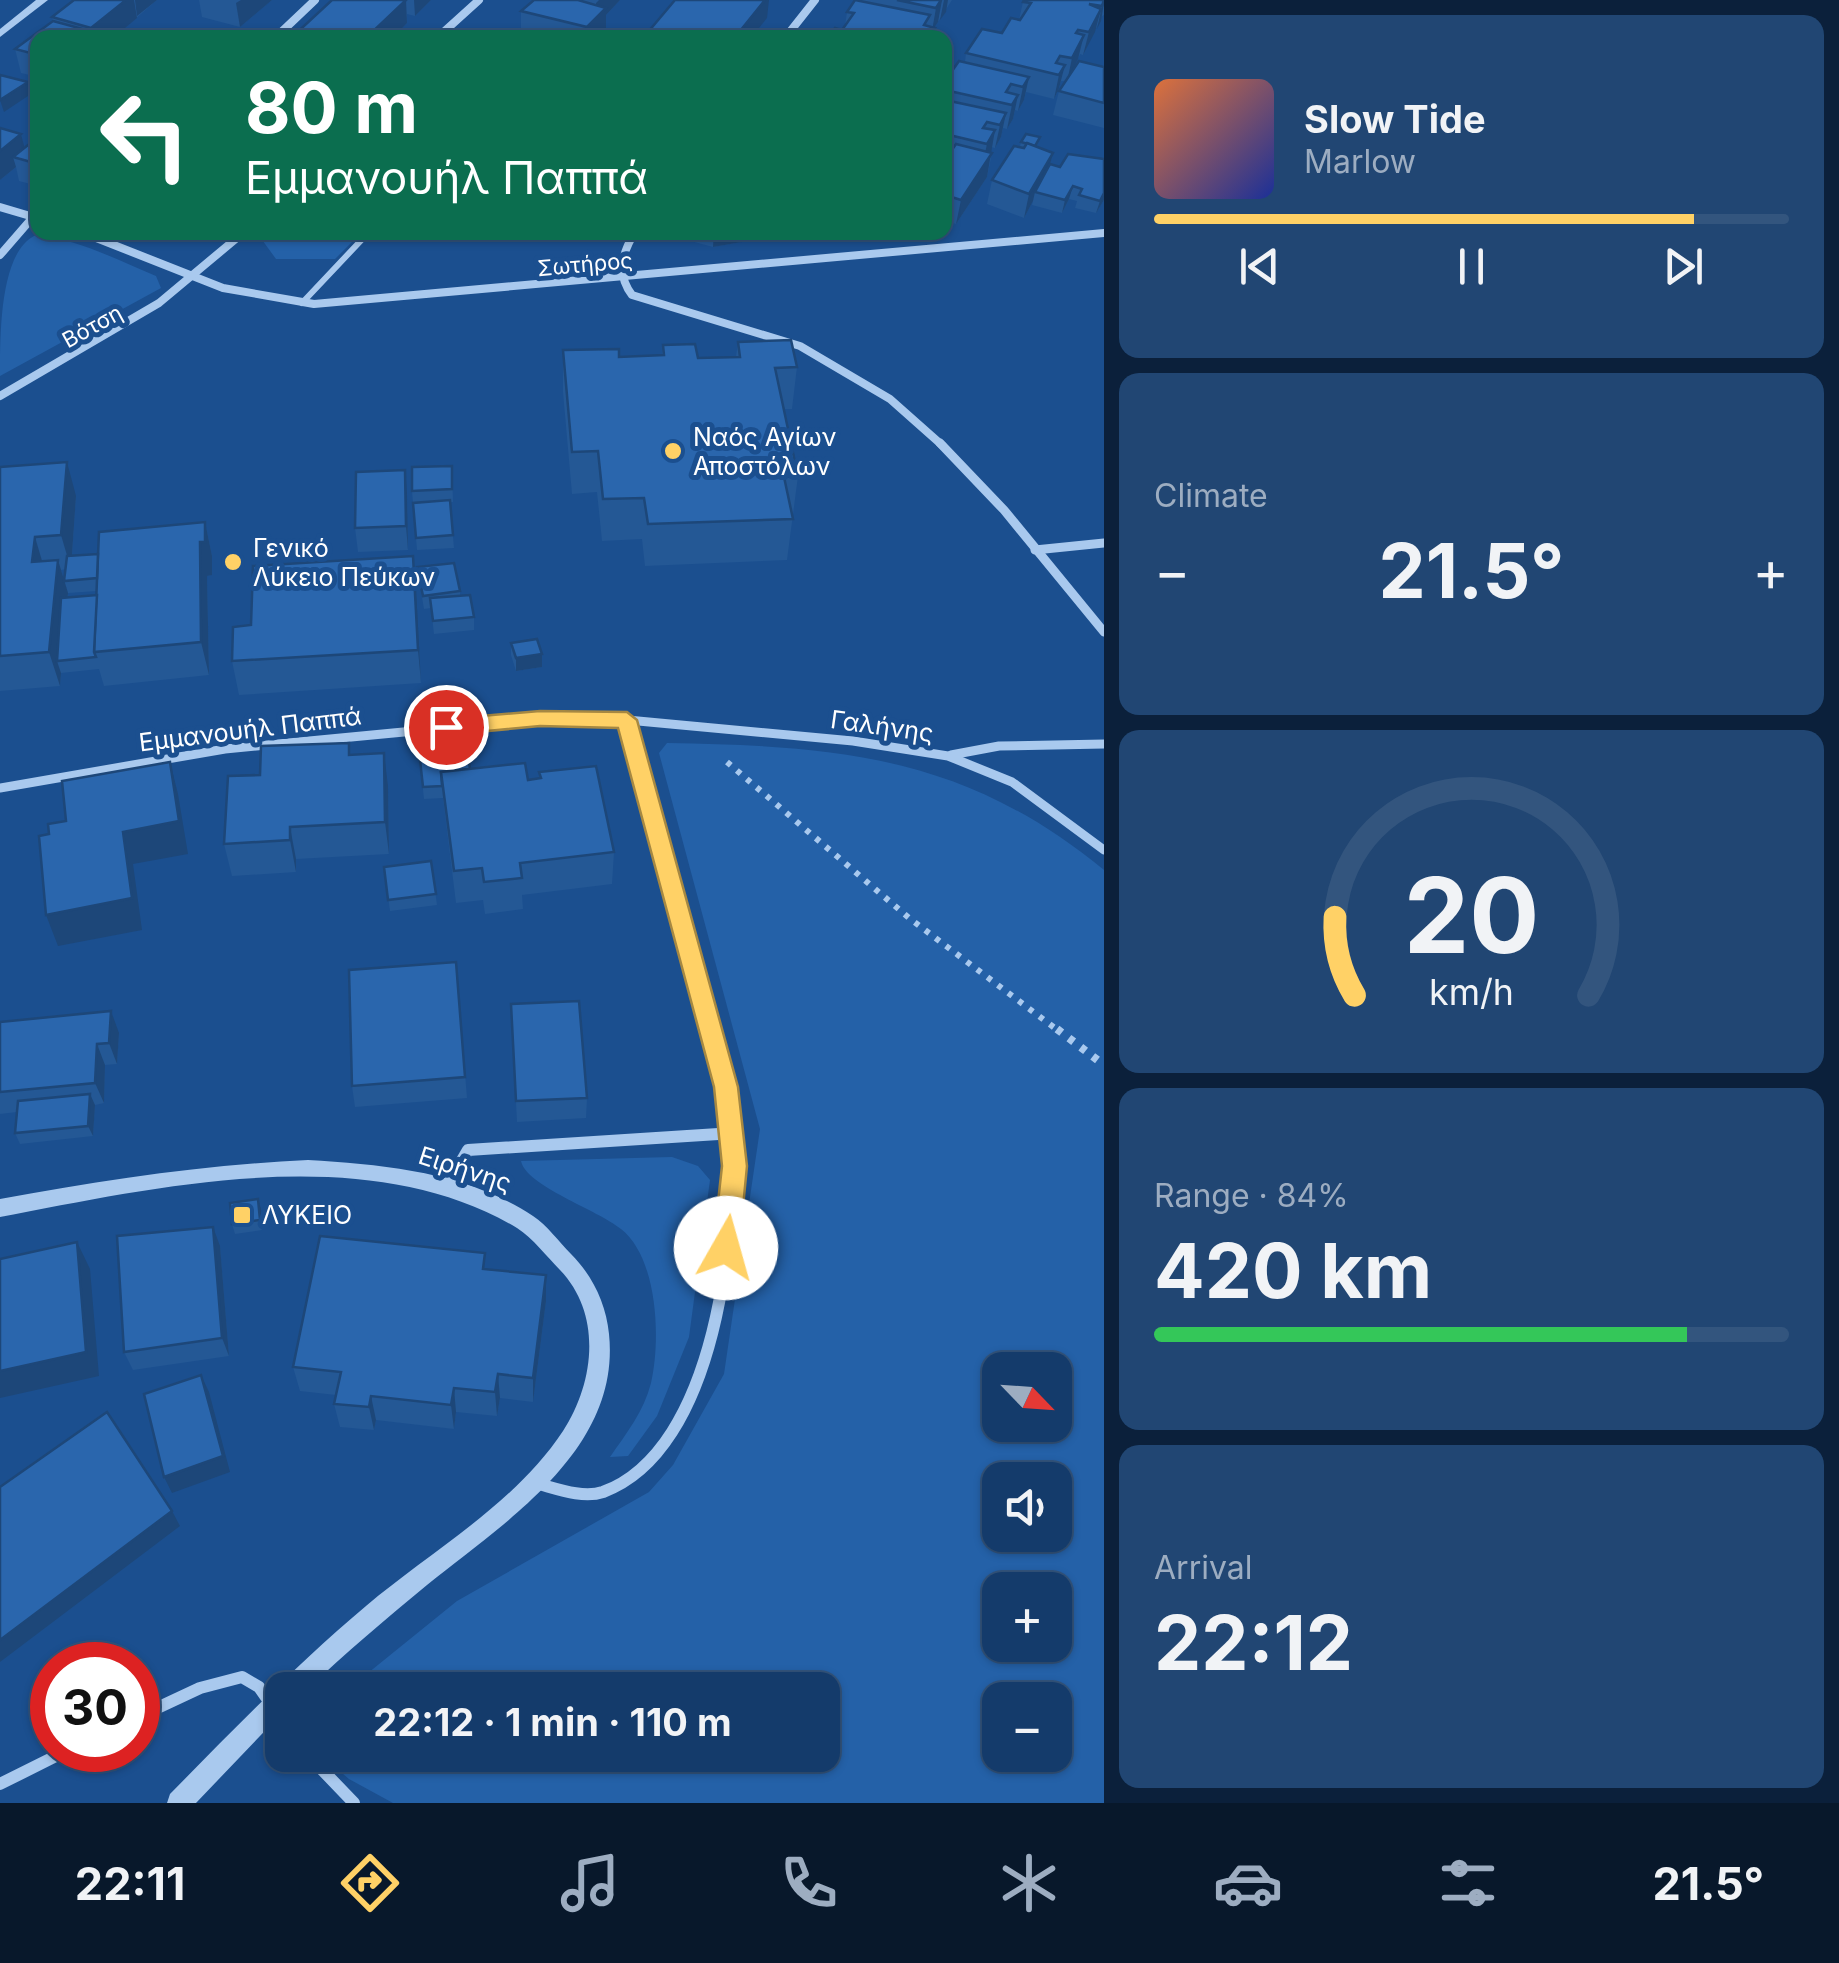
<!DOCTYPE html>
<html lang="en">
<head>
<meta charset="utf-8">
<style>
  body { margin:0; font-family:Inter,sans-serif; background:#214673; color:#f1f3f6; height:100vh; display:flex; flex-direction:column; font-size:38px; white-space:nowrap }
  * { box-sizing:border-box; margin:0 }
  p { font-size:32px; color:#9dadc1 }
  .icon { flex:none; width:55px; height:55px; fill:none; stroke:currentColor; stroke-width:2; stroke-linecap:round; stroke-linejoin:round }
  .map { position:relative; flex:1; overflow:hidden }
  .details { display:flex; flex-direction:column; gap:15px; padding:15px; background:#0b203b; width:735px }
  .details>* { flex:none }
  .banner { position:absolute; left:30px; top:30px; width:922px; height:210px; border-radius:20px; box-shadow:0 2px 8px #0004,0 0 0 2px #33557e; background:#0b6e4f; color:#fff; overflow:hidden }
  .needle { width:65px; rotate:115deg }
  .buttons { position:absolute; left:982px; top:1352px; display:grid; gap:20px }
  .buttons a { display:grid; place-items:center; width:90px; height:90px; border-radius:20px; background:#143b6b; box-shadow:0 2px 8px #0004,0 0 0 2px #33557e; font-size:50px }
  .speed { position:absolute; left:30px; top:1642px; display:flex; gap:20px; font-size:50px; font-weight:700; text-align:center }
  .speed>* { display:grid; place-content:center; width:130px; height:130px; border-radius:50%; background:#143b6b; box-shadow:0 2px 8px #0004,0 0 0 2px #33557e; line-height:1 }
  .speed .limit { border:15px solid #d22; background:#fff; color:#111 }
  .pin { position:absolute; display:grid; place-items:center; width:85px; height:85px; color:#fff; margin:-42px; border:5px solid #fff; border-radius:50%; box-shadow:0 2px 10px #0007 }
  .me { position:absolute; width:110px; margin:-55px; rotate:7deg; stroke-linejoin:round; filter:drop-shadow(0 0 8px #0008) }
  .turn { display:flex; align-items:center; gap:35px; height:210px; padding:0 50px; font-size:45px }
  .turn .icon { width:130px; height:130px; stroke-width:2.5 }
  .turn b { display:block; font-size:70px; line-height:85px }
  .big { font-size:75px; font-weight:700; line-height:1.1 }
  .details .tile { flex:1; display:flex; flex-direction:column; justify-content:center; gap:15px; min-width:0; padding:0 35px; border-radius:20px; background:#214673 }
  .details .dial { align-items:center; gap:0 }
  .dial svg { height:260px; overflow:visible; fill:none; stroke:#33557e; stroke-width:7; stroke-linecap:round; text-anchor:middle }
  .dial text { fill:#f1f3f6; stroke:none }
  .song { display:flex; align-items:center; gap:30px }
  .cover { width:120px; height:120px; border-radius:15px; background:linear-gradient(135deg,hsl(20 70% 55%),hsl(230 70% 35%)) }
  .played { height:10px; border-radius:5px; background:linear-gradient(90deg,#ffd166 85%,#33557e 85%) }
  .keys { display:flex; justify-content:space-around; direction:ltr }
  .heat { display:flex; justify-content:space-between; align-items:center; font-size:55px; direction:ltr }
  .charge { height:15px; border-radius:8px; background:linear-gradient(90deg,#34c759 84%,#33557e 0) }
  .trip { position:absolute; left:265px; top:1672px; width:575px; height:100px; border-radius:20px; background:#143b6b; box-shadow:0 2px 8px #0004,0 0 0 2px #33557e; font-weight:700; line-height:100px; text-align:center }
  .tab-bar { display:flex; height:160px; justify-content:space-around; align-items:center; background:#08182b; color:#9dadc1 }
  .tab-bar .icon { width:70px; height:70px }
  .tab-bar .on { color:#ffd166 }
  .tab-bar b { font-size:45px; color:#f1f3f6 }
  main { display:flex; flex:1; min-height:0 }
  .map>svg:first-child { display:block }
  .green { fill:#2461a8; fill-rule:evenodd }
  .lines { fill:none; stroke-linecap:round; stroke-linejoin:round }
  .path-far1 { stroke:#a9c9ee; stroke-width:6; stroke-dasharray:5 8; stroke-linecap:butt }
  .path { stroke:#a9c9ee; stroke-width:8; stroke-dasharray:6 9; stroke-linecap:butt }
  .pedestrian { stroke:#a9c9ee; stroke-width:6 }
  .minor-far2 { stroke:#a9c9ee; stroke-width:8 }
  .minor-far1 { stroke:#a9c9ee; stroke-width:9 }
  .minor { stroke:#a9c9ee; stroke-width:12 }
  .tertiary { fill:#a9c9ee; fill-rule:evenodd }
  .wall { fill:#245895; fill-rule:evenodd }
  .shaded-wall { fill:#1d4779 }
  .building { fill:#2a66ad; stroke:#1d4779; stroke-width:2.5 }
  .route { fill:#ffd166; stroke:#a68842; stroke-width:2.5 }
  .poi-dot { fill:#ffd166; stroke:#1b4f8f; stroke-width:4 }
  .labels { text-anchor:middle; stroke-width:10; stroke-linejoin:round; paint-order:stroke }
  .far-street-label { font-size:22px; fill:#fff; stroke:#1b4f8f }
  .poi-label { font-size:25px; fill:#fff; stroke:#1b4f8f; text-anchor:start }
  .street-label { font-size:25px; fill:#fff; stroke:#1b4f8f }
</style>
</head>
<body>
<main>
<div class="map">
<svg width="1104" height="1803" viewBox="0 0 1104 1803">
  <rect width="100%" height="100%" fill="#1b4f8f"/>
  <g class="green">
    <polygon points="265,233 265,232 361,233 335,259 276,259 260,237"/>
    <path d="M34,236C75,237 119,261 156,276L161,288L0,376C0,332 0,254 34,236Z"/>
    <path d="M667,743C840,746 965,756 1104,870V1803H393L349,1779L324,1758L822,1755V1690H347L457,1601L649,1492L673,1465L724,1374L760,1129L659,753ZM1055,1370V1425H1000V1370ZM1055,1480V1535H1000V1480ZM1055,1590V1645H1000V1590ZM1055,1700V1755H1000V1700Z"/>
    <path d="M672,1157L698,1166L710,1180L689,1337L657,1416L628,1456L610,1457C626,1434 644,1411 651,1383C661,1340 658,1258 621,1229C598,1210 526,1186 521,1161Z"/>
  </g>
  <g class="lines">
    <polyline class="path-far1" points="727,762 909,918 1060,1032"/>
    <polyline class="path" points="1057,1029 1104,1065"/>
    <polyline class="pedestrian" points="302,303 369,232"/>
    <g class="minor-far2">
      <polyline points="275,38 315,0"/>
      <polyline points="437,38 479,0"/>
      <polyline points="785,38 815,0"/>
      <polyline points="0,207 37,218"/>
      <polyline points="81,232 223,288 314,304 1104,233"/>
      <path d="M635,232C622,253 616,274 632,295L800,346L890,399L943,446"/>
      <polyline points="0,255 33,217"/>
      <polyline points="0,396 159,303 244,232"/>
    </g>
    <g class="minor-far1">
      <polyline points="940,443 1004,510 1104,632"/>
      <polyline points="1035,550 1104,543"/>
      <polyline points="627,720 711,1032"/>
      <polyline points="951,755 999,746 1104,744"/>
      <polyline points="0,788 225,749 540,719 606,718 853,741 948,756 1012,782 1104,850"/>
    </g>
    <g class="minor">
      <polyline points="447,1186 468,1150 734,1133"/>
      <path d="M535,1483C555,1488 582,1499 603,1492C717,1450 738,1231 730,1127C727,1093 719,1062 710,1029"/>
      <polyline points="138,1717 200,1688 242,1677 259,1687 282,1720"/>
      <polyline points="308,1755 354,1803"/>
      <polyline points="0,1784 68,1750"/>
    </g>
    <g class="tertiary">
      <polygon points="36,0 48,0 0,37 0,29"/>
      <path d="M308,1160C387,1165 466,1172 533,1216C547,1225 559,1242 571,1254C592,1275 606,1303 609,1334C621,1450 505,1522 427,1585C386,1619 345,1653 307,1690H282V1713L196,1803H167L170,1794C234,1729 296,1665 366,1606C431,1551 515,1504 563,1431C594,1383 603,1315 560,1270C547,1257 533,1238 517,1228C368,1139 161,1186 0,1217V1199C103,1180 204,1165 308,1160Z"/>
    </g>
  </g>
  <g class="wall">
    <polygon points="74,0 157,0 113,38 38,38 38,77 21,73 15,49 53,21 52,17"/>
    <polygon points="199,0 272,0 240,27 202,17"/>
    <polygon points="332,0 431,0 415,16 407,14 407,23 393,38 291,38"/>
    <polygon points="534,0 620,0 606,15 606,31 600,38 534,38 521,34 521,11"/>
    <polygon points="855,0 952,0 934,28 933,38 828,38 842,30 845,26 847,12"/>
    <polygon points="1104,0 1104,15 1102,16 1083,55 1080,54 1072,71 1104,67 1104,128 1053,115 1059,91 1065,81 1061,81 1059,88 1054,99 1026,92 1024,100 1018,111 1015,110 1013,119 1007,129 1003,128 1001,137 995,148 991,147 990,152 992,153 987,177 956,224 945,220 945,81 965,62 966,53 1002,33 1019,20 1023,2"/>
    <polygon points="38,118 38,186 19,181 16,167 0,180 21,134 24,148 36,138 32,123"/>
    <polygon points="1021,142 1053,153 1050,164 1104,200 1096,213 1075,208 1077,201 1069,199 1062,213 1032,205 1033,201 1024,218 987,204 992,180 1020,147"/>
    <polygon points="752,232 747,241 713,247 661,233"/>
    <polygon points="738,342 797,367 792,409 784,409 798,476 787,560 645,566 642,539 602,541 597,492 572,494 563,392 563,350 619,357 662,355 663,345 698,358 736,357"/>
    <polygon points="452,466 453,502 450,502 454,548 417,550 412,491"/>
    <path d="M0,467L76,496L72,556L98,554L205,522L212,556V575L207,576L209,675L104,686L99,669L61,673L60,686L0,691ZM66,569L64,581L68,593L97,591V595L68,597V593L61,570Z"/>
    <polygon points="407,494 408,550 358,552 355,528"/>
    <polygon points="417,567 460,591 460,596 474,617 474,630 434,634 431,608 424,609"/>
    <polygon points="416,590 421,683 239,695 232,661 251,625"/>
    <polygon points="511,643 542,667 516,671 511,655"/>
    <polygon points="417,733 470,769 528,780 539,778 539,772 614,852 612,884 522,895 523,909 485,914 483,900 456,903 443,798 424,799"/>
    <polygon points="351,755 388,786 389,854 296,859 296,872 232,876 224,844"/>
    <polygon points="431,861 437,905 390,911 384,867"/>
    <polygon points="456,962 467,1098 355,1107 352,1086"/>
    <polygon points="511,1004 587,1098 586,1118 517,1122"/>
    <polygon points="0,1022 119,1033 117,1064 105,1065 104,1103 95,1105 93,1136 20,1144 15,1133 17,1112 0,1114"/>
    <polygon points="261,1209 262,1230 235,1234 232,1224"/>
    <polygon points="220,1246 229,1356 133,1370 124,1352"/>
    <polygon points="486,1269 546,1301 533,1402 500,1398 497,1416 456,1412 454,1429 376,1420 374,1430 340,1427 334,1404 336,1395 300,1391 293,1367"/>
  </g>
  <g class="shaded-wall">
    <polygon points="126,0 134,0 137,18 113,38 86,38 92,33 91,28"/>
    <polygon points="135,0 157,0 137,16"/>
    <polygon points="241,0 272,0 240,27 236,3"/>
    <polygon points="406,0 407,23 393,38 366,38"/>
    <polygon points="414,0 431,0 415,16"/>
    <polygon points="599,0 620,0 606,15 606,31 600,38 587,38 587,27 596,18 596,3"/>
    <polygon points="765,0 769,0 767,18 751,38 736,38"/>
    <polygon points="942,0 938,22 932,31 936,8"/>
    <polygon points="944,0 948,0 946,12 940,20"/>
    <polygon points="1104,3 1101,21 1097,29 1102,6"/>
    <polygon points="1101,9 1095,32 1083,55 1089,32"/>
    <polygon points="1084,35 1078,59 1067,82 1072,58"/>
    <polygon points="1065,65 1059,88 1054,99 1059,75"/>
    <polygon points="1029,77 1024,100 1018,111 1023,87"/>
    <polygon points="28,82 31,94 4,112 0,100"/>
    <polygon points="1018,95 1013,119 1007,129 1012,105"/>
    <polygon points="1006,113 1001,137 995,148 1000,125"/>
    <polygon points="995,130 987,177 956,224 961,200 982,167 987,144"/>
    <polygon points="21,134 27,157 13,157 16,167 0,180 0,151"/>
    <polygon points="1053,153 1047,176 1035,192 1033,201 1024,218 1029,194"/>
    <polygon points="1073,186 1069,199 1062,213 1065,200"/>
    <polygon points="1104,193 1104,200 1096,213 1100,201"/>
    <polygon points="714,232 752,232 747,241 713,247"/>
    <polygon points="67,462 76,496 71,569 61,535"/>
    <polygon points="405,470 407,494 408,550 406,526"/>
    <polygon points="205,522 212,556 212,575 207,576 209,675 201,642 200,542"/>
    <polygon points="35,537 45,571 32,562"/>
    <polygon points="413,556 416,590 421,683 418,650"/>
    <polygon points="58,560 68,593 62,660 57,661 61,673 60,686 49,652"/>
    <polygon points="542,654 542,667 516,671 516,658"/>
    <polygon points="384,753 388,786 389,854 385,822"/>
    <polygon points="170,762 178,794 188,854 133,864 142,930 58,946 46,915 123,832"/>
    <polygon points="290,827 296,859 296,872 290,840"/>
    <polygon points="111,1011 119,1033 117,1064 109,1043"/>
    <polygon points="97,1044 105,1065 104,1103 95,1083"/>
    <polygon points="90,1094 95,1105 93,1136 88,1126"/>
    <polygon points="258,1199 261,1209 262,1230 260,1220"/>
    <polygon points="213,1227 220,1246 229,1356 222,1338"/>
    <polygon points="77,1242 90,1269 99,1376 0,1398 0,1371"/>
    <polygon points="546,1275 546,1301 533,1402 533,1378"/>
    <polygon points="498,1374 500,1398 497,1416 495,1392"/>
    <polygon points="201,1375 209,1392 230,1472 172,1493 164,1477"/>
    <polygon points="454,1388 456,1412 454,1429 451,1405"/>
    <polygon points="371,1396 376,1420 374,1430 369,1407"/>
    <polygon points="172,1511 180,1526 0,1662 0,1640"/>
  </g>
  <g class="building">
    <polygon points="74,0 126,0 91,28 52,17"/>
    <polygon points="332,0 406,0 366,38 291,38"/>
    <polygon points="534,0 578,0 606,8 587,27 521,11"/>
    <polygon points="675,0 765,0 736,36 730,35 729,38 643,38"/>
    <polygon points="855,0 930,15 924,25 935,28 928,38 828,38 835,28 842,30 854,13 847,12"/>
    <polygon points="897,0 941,0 936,8"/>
    <polygon points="1024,0 1104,0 1102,6 1089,4 1101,9 1089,32 1078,30 1076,33 1084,35 1072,58 1060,56 1056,63 1065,65 1059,75 966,53 982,29 1002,33 1011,18 1020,20 1031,3 1023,2"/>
    <polygon points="53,21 94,32 86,38 38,38 38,55 15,49"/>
    <polygon points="959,61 1029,77 1023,87 1011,84 1006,92 1018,95 1012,105 945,90 945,81"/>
    <polygon points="1079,61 1104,67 1104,103 1059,91"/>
    <polygon points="0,75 28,82 0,100"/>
    <polygon points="945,100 1006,113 1000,125 987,122 983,128 995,130 987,144 945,134"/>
    <polygon points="0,128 21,134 0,151"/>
    <polygon points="1026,134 1040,137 1035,146 1021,142"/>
    <polygon points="38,137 38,164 13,157"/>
    <polygon points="1027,143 1053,153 1029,194 992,180 1014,146 1024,148"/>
    <polygon points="956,144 992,153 961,200 945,195 946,188 945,188 945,153 949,154"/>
    <polygon points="1068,154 1104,159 1104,193 1100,201 1079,195 1082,189 1073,186 1065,200 1035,192 1050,164 1060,167"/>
    <polygon points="791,340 797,367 775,368 798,476 784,477 793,519 648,524 644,498 603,499 598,451 572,452 563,350 619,349 619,357 664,355 663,345 695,344 698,358 740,357 738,342"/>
    <polygon points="67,462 61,535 35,537 32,562 58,560 49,652 0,656 0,467"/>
    <polygon points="452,466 452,489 412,491 412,467"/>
    <polygon points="405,470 406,526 355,528 356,472"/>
    <polygon points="450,500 453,535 416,538 413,503"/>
    <polygon points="205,522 205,542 200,542 201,642 94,652 99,532"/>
    <polygon points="98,554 97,578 64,581 67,556"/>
    <polygon points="413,556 418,650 232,661 233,627 251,625 253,566"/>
    <polygon points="454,563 460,591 423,596 417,567"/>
    <polygon points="97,595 94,652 96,657 57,661 61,598"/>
    <polygon points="470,595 474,617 433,621 430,598"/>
    <polygon points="537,639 542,654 516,658 511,643"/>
    <polygon points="464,729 470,769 441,772 442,786 423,787 417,733"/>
    <polygon points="349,743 349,755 384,753 385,822 290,827 290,840 224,844 228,776 260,775 261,746"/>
    <polygon points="170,762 179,821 123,832 132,898 46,915 39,836 49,834 48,824 66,821 62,781"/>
    <polygon points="525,763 528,780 541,778 539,772 596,766 614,852 520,863 522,878 484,882 482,868 454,871 441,772"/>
    <polygon points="431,861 436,894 388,900 384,867"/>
    <polygon points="456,962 465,1077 352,1086 349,970"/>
    <polygon points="579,1001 587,1098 516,1101 511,1004"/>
    <polygon points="111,1011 109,1043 97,1044 95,1083 0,1092 0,1022"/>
    <polygon points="90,1094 88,1126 15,1133 18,1101"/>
    <polygon points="258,1199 260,1220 232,1224 230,1203"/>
    <polygon points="213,1227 222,1338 124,1352 117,1236"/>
    <polygon points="320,1236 485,1253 483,1269 546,1275 533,1378 498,1374 495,1392 454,1388 451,1405 371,1396 369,1407 334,1404 341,1372 293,1367"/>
    <polygon points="77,1242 86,1352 0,1371 0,1259"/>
    <polygon points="201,1375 223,1456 164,1477 144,1394"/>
    <polygon points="107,1412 172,1511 0,1640 0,1487"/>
  </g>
  <polygon class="route" points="540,711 627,712 637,720 738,1087 747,1166 739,1248 735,1257 726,1260 716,1257 713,1248 722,1166 714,1087 618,728 540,726 446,735 435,727 446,719"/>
  <g class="poi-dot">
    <circle cx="673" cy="451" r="10"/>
    <circle cx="233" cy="562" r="10"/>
    <rect x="232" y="1205" width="20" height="20" rx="5"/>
  </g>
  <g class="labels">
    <g class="far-street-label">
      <text transform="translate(585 264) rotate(-5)" y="8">Σωτήρος</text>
      <text transform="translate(92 326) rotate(-29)" y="8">Βότση</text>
    </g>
    <g class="poi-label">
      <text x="693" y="446">Ναός Αγίων<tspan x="693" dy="29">Αποστόλων</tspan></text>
      <text x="253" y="557">Γενικό<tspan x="253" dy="29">Λύκειο Πεύκων</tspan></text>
      <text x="262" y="1224">ΛΥΚΕΙΟ</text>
    </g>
    <g class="street-label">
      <text transform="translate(882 726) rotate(8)" y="9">Γαλήνης</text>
      <text transform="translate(250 729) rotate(-7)" y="9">Εμμανουήλ Παππά</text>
      <text transform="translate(465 1169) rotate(18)" y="9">Ειρήνης</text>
    </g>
  </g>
</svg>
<div class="buttons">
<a><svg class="needle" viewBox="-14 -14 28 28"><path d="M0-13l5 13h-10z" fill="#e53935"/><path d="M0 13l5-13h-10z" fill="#9dadc1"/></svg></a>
<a><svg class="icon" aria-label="sound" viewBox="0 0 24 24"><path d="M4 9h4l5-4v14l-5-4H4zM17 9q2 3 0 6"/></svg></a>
<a>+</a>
<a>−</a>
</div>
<div class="speed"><div class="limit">30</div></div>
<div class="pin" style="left:446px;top:727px;background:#d93025"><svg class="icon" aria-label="arrive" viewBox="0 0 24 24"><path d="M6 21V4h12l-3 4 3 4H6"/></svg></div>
<svg class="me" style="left:726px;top:1248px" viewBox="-20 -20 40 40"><circle r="19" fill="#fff"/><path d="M0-13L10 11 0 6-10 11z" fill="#ffd166"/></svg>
<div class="trip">22:12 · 1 min · 110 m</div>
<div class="banner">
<div class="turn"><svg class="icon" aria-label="left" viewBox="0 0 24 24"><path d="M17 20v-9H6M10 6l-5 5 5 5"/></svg><div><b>80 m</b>Εμμανουήλ Παππά</div></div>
</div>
</div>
<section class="details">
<div class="tile">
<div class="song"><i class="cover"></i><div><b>Slow Tide</b><p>Marlow</p></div></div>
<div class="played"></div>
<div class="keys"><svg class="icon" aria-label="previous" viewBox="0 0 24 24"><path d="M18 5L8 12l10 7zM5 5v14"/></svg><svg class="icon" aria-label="pause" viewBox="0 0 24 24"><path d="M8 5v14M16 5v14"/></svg><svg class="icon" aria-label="next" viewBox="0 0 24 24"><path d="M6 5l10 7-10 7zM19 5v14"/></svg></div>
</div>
<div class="tile"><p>Climate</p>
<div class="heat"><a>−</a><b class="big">21.5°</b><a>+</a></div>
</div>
<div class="tile dial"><svg viewBox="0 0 100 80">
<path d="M14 69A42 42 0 1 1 86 69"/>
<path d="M14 69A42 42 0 0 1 8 45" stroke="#ffd166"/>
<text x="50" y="56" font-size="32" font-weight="700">20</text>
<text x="50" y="72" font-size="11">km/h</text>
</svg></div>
<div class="tile"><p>Range · 84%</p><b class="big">420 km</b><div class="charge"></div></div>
<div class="tile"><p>Arrival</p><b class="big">22:12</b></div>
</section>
</main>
<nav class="tab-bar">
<b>22:11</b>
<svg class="icon on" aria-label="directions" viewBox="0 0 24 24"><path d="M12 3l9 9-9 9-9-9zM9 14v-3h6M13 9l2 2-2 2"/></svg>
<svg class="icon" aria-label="music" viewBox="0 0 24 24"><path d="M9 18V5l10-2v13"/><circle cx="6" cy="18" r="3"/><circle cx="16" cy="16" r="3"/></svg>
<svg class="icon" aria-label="phone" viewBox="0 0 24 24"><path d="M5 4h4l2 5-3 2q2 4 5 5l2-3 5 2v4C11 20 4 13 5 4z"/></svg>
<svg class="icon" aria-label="climate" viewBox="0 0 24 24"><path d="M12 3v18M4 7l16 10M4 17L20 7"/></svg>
<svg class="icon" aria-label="car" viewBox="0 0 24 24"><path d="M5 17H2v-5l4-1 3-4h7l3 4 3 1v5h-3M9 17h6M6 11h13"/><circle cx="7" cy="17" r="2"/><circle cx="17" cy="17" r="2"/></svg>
<svg class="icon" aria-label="filters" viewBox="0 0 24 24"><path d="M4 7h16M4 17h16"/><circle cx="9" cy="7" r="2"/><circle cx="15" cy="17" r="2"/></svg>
<b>21.5°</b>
</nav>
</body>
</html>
